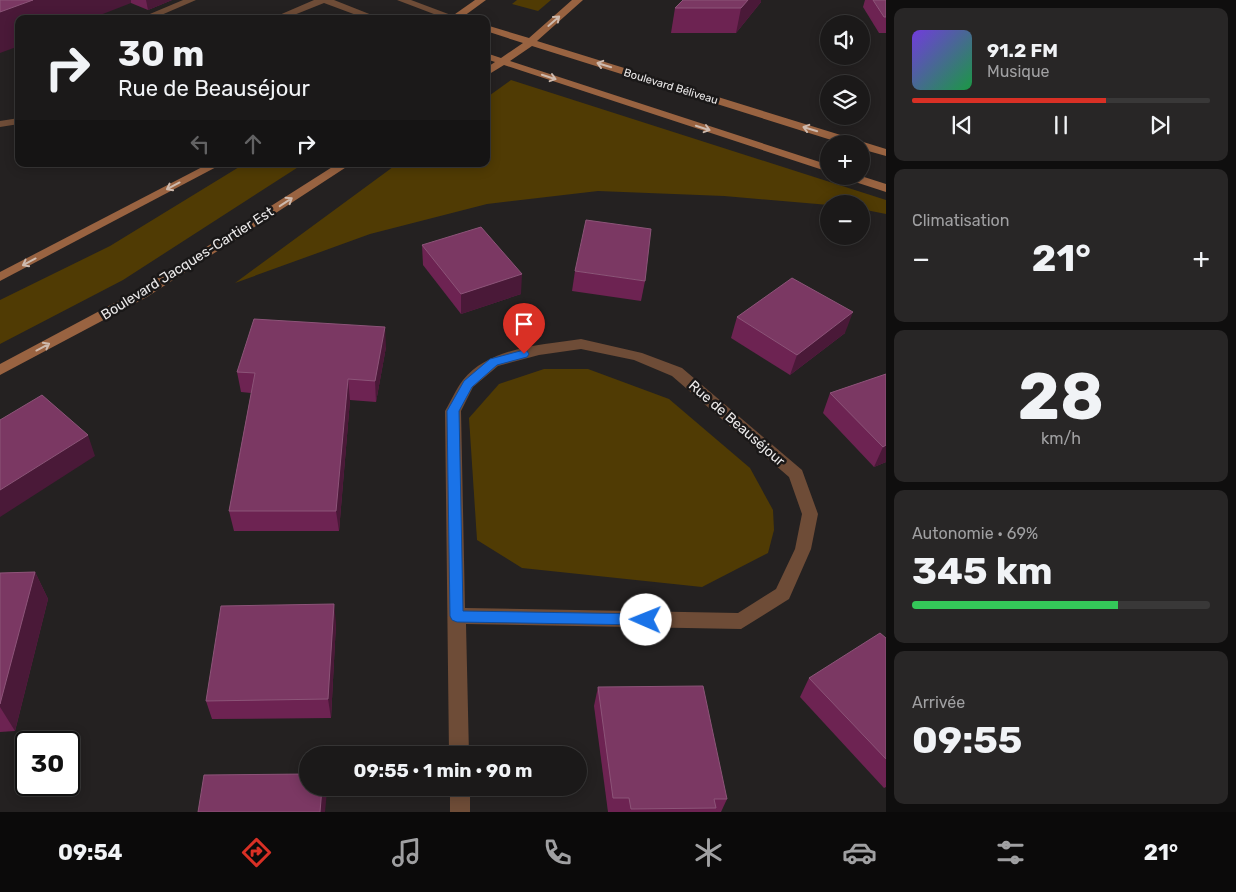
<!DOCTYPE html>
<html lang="fr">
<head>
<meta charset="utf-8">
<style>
  body { margin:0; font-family:Rubik,sans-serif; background:#282626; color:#f1f3f6; height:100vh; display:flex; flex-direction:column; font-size:19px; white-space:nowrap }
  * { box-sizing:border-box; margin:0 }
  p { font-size:16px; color:#a0a0a2 }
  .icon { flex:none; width:28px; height:28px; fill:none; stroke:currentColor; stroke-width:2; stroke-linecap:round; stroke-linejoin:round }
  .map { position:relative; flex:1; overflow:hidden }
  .side { display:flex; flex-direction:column; gap:8px; padding:8px; background:#0f0e0e; width:350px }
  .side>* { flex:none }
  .guide { position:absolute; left:15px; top:15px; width:475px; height:152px; border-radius:10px; box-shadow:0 2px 12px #0003,0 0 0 1px #393838; background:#1b1919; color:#f1f3f6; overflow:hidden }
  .buttons { position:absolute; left:820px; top:15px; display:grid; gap:10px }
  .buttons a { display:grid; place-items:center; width:50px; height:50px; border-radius:50%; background:#1b1919; box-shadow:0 2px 12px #0003,0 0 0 1px #393838; font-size:25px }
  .speed { position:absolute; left:15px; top:731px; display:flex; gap:10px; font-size:25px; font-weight:700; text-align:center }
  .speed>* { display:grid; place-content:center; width:65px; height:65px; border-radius:50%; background:#1b1919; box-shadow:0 2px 12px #0003,0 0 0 1px #393838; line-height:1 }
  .speed .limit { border:2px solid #111; border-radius:8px; background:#fff; color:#111 }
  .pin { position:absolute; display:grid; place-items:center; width:42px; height:42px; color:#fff; margin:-51px -21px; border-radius:50% 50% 50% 0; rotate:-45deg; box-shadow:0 0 5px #0007 }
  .pin .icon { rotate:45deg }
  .me { position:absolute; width:55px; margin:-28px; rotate:271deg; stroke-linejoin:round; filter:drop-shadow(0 0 4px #0008) }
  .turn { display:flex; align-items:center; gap:18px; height:105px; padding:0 20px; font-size:22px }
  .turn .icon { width:65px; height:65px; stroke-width:2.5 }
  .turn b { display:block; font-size:35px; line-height:42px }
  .lanes { display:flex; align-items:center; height:48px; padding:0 20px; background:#0003; justify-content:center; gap:25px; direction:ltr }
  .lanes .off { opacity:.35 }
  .big { font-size:38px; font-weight:700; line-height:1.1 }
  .side .tile { flex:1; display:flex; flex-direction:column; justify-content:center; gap:8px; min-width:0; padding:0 18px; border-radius:10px; background:#282626 }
  .side .dial { align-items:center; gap:0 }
  .dial b { font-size:65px; line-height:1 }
  .song { display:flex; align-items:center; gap:15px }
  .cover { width:60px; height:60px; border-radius:8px; background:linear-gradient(135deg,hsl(260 70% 55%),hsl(140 70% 35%)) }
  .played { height:5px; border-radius:2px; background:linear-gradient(90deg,#d93025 65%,#393838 65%) }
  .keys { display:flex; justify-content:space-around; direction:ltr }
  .heat { display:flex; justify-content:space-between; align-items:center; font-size:28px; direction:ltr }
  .charge { height:8px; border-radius:4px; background:linear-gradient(90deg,#34c759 69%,#393838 0) }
  .trip { position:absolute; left:299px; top:746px; width:288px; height:50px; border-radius:25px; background:#1b1919; box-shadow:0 2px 12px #0003,0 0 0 1px #393838; font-weight:700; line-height:50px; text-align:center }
  .tab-bar { display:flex; height:80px; justify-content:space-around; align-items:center; background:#0b0a0a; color:#a0a0a2 }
  .tab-bar .icon { width:35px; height:35px }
  .tab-bar .active { color:#d93025 }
  .tab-bar b { font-size:22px; color:#f1f3f6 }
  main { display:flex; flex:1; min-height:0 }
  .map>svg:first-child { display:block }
  .green { fill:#503b04 }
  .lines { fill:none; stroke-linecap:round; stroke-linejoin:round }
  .lane { fill:#6e4c37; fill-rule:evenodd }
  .street { fill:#6e4c37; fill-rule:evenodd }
  .secondary { fill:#996341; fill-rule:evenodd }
  .wall { fill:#6d2352 }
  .shaded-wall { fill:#4a1938 }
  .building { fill:#7b3863; stroke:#8c5478 }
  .oneway { stroke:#cebaae }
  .route { fill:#1a73e8; stroke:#114b97 }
  .labels { text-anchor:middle; stroke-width:5; stroke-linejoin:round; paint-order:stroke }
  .far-street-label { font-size:11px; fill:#ebe9e9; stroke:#1a1818 }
  .street-label { font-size:14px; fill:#ebe9e9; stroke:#1a1818 }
</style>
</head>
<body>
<main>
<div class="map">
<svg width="886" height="812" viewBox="0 0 886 812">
  <rect width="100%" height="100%" fill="#242121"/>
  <g class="green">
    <polygon points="517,0 551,0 538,11 512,4"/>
    <polygon points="511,80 886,200 886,214 861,209 861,204 829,205 724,196 598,191 487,204 370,234 235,283 397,164 486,164 486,98"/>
    <polygon points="244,164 303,164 123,280 0,344 0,300 110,246"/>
    <polygon points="544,369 588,369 669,399 750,468 773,510 774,530 768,553 702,587 522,568 477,540 469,418 499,384"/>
  </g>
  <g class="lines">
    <g class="lane">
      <polygon points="183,0 196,0 152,19 138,19"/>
      <polygon points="314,0 334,0 382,19 367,19 324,3 284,19 270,19"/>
      <polygon points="397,0 411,0 459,18 447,19"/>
      <polygon points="19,118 19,124 0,127 0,121"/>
    </g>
    <g class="street">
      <path d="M581,339L642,353L682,368L802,470L818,514L811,549L789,599L741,629L466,624L469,755H449L445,411C451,401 456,389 463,380C490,347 541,345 581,339ZM581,349L634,360L672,376L789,477L802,514L795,549L776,589L738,613L465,608L461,411L473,387L498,366L539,355Z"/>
      <rect x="450" y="788" width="20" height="24"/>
    </g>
    <g class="secondary">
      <polygon points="475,0 486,0 460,19 448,19"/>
      <polygon points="572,0 583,0 537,41 886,149 886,156 861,149 861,144 844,144 532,46 510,61 829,165 829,172 504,65 486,76 486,68 495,62 486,59 486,53 501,58 523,43 486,31 486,25 529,38"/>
      <polygon points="208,164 222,164 0,281 0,272"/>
      <polygon points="337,164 351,164 147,297 0,375 0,364 137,291"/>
      <polygon points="844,176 861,176 886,184 886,192 846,179"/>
    </g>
  </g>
  <g class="wall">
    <polygon points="0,0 172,0 148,10 131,3"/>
    <polygon points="683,0 761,0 761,2 736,33 671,33 675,8"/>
    <polygon points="865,0 886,0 886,33 879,33 863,7"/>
    <polygon points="422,245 521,294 461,314 423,265"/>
    <polygon points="575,271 645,281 641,301 572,291"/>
    <polygon points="737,317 845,333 790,375 731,338"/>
    <polygon points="386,347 376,402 350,400 339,531 234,531 229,511 251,393 241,392 237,372"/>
    <polygon points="886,374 886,462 874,467 823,413 830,393"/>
    <polygon points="35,572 48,599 15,731 0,732 0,573"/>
    <polygon points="336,623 331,718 212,719 206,701"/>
    <polygon points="886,638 886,787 884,788 800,697 809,678"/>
    <polygon points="598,687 727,799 721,812 608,812 594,706"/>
  </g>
  <g class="shaded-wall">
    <polygon points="33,0 131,0 131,3 90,19 19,19 19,46 0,53 0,12"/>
    <polygon points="146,0 172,0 148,10"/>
    <polygon points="748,0 761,0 761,2 736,33 741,8"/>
    <polygon points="522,274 521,294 461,314 461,294"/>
    <polygon points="853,312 845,333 790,375 797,355"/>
    <polygon points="385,327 386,347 376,402 375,381"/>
    <polygon points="348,379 350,400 339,531 336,511"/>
    <polygon points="88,435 95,456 0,517 0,490"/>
    <polygon points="886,445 886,462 874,467 883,447"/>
    <polygon points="35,572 48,599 15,731 0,707 0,704"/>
    <polygon points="334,604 336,623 331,718 328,699"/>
    <polygon points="322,788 326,788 327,791 325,812 320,812"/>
  </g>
  <g class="building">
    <polygon points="0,0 33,0 0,12"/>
    <polygon points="683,0 748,0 741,8 675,8"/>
    <polygon points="873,0 886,0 886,17 884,17"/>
    <polygon points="586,220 651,229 645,281 575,271"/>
    <polygon points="481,227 522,274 461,294 422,245"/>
    <polygon points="792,278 853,312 797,355 737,317"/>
    <polygon points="254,319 385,327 375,381 348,379 336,511 229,511 255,373 237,372"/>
    <polygon points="886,374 886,445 883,447 830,393"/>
    <polygon points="42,395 88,435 0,490 0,420"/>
    <polygon points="35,572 0,704 0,573"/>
    <polygon points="334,604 328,699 206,701 221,606"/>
    <polygon points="880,633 886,638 886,759 809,678"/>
    <polygon points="703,686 727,799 714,799 716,808 631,809 629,798 613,798 598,687"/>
    <polygon points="308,774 308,788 322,788 320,812 198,812 204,775"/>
  </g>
  <defs><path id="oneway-shaft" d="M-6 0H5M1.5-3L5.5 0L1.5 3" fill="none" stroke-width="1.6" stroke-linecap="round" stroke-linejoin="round" transform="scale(1.25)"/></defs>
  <g class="oneway">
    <use href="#oneway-shaft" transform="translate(554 21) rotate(-41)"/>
    <use href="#oneway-shaft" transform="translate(604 65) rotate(-163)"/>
    <use href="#oneway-shaft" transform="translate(549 77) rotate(18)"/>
    <use href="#oneway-shaft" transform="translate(703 128) rotate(18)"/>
    <use href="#oneway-shaft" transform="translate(810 129) rotate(-163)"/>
    <use href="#oneway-shaft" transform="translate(173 186) rotate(152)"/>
    <use href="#oneway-shaft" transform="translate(286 202) rotate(-33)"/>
    <use href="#oneway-shaft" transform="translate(29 262) rotate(152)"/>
    <use href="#oneway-shaft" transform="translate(43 347) rotate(-28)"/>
  </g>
  <polygon class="route" points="524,350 527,351 529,354 527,357 497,365 472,387 459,411 463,611 646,614 651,615 653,620 651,624 646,625 457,622 452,620 450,616 447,411 464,381 490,359"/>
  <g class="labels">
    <g class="far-street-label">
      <text transform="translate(671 86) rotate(17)" y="4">Boulevard Béliveau</text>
    </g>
    <g class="street-label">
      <text transform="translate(187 263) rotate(-32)" y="5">Boulevard Jacques-Cartier Est</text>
      <text transform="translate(737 423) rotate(41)" y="5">Rue de Beauséjour</text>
    </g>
  </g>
</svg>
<div class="buttons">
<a><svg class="icon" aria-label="sound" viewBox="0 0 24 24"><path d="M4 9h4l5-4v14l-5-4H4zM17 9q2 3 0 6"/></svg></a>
<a><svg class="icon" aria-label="layers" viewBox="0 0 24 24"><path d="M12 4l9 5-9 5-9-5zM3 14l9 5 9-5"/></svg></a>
<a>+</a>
<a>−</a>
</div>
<div class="speed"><div class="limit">30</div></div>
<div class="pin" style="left:524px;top:354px;background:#d93025"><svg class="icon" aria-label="arrive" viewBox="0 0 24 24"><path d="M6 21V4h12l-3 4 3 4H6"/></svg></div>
<svg class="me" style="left:646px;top:620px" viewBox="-20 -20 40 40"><circle r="19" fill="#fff"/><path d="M0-13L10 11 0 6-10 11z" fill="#1a73e8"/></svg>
<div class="trip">09:55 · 1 min · 90 m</div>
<div class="guide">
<div class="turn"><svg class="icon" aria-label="right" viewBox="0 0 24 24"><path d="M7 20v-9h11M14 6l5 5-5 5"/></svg><div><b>30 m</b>Rue de Beauséjour</div></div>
<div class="lanes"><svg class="icon off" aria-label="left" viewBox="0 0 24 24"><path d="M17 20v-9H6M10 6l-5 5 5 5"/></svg><svg class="icon off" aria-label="ahead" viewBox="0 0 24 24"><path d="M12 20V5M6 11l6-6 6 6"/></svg><svg class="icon" aria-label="right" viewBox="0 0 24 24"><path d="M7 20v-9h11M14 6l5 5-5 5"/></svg></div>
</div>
</div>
<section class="side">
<div class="tile">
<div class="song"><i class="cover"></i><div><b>91.2 FM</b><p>Musique</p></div></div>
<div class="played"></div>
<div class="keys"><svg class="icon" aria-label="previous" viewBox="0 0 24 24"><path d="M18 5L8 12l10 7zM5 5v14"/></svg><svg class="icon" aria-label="pause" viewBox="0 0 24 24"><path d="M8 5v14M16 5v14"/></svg><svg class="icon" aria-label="next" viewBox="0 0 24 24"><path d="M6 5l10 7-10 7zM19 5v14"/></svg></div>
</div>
<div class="tile"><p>Climatisation</p>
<div class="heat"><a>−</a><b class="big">21°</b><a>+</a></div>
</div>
<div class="tile dial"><b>28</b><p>km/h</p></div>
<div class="tile"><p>Autonomie · 69%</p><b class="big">345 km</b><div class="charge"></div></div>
<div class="tile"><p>Arrivée</p><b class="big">09:55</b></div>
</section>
</main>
<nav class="tab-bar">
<b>09:54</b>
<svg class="icon active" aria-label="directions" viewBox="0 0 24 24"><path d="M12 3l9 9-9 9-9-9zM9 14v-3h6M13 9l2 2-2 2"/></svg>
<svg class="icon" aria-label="music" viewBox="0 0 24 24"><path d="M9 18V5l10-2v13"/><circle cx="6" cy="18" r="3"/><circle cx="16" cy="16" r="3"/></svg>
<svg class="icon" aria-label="phone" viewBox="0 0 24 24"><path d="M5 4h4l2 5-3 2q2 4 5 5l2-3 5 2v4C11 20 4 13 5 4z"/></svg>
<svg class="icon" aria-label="climate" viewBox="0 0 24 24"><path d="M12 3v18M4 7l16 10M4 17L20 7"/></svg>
<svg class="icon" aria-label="car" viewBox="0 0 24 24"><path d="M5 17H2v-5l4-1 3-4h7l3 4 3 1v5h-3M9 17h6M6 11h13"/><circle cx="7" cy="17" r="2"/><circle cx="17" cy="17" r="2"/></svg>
<svg class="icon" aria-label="filters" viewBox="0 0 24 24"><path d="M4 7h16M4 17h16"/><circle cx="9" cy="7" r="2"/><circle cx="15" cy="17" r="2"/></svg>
<b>21°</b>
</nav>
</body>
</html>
